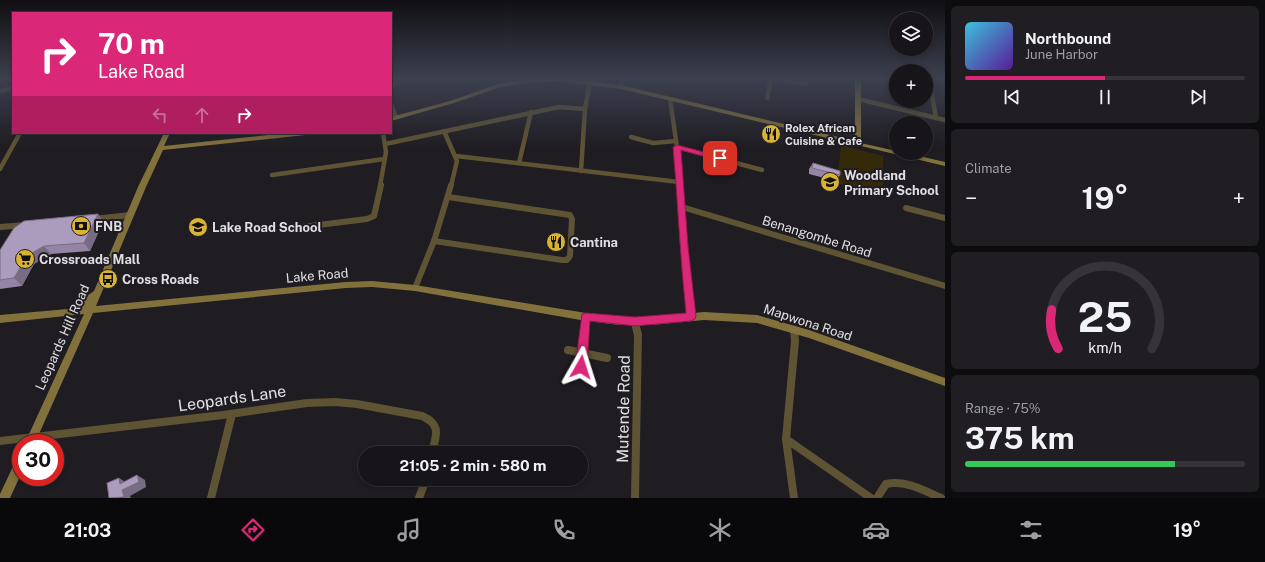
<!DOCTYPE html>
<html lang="en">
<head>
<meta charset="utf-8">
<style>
  body { margin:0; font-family:"Public Sans",sans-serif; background:#201e23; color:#f1f3f6; height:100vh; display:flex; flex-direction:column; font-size:15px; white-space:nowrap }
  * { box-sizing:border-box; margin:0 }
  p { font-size:13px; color:#9e9fa2 }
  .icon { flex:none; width:22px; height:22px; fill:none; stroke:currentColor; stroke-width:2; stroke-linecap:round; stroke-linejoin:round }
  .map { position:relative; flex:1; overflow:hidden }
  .sheet { display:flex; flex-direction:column; gap:6px; padding:6px; background:#0d0c0e; width:320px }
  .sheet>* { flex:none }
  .banner { position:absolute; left:12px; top:12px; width:380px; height:122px; border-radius:0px; box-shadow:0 2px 6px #0003,0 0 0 1px #363439; background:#db2777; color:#fff; overflow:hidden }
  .buttons { position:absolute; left:889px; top:12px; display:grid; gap:8px }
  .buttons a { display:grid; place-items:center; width:44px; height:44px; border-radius:50%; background:#17151a; box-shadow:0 2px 6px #0003,0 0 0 1px #363439; font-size:20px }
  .speed { position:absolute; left:12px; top:434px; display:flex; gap:8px; font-size:20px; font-weight:700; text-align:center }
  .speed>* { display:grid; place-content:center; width:52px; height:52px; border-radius:50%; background:#17151a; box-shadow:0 2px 6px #0003,0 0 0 1px #363439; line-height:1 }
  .speed .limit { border:6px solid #d22; background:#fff; color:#111 }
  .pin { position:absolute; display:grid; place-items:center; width:34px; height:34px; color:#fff; margin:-17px; border-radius:8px; box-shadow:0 2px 6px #0006 }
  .me { position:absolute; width:44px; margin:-22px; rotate:6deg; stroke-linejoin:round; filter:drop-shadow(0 0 3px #0008) }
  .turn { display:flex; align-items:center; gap:14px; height:84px; padding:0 20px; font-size:18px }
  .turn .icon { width:52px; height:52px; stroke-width:2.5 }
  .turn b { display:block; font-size:28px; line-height:34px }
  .lanes { display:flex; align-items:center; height:38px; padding:0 20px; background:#0003; justify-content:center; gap:20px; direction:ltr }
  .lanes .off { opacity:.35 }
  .big { font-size:30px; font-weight:700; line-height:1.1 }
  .sheet .card { flex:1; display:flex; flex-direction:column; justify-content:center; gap:6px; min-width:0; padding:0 14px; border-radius:6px; background:#201e23 }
  .sheet .dial { align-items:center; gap:0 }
  .dial svg { height:104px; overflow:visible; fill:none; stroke:#363439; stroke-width:7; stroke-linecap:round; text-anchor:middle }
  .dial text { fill:#f1f3f6; stroke:none }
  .song { display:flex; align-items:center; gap:12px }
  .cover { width:48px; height:48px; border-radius:6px; background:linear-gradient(135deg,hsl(190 70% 55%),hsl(270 70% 35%)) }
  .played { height:4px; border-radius:2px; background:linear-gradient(90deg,#db2777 50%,#363439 50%) }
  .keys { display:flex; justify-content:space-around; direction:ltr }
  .heat { display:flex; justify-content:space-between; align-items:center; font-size:22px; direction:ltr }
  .charge { height:6px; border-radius:3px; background:linear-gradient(90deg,#34c759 75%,#363439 0) }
  .trip { position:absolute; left:358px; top:446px; width:230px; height:40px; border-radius:20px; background:#17151a; box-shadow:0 2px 6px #0003,0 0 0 1px #363439; font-weight:700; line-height:40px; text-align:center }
  .tab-bar { display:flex; height:64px; justify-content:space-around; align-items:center; background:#09080a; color:#9e9fa2 }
  .tab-bar .icon { width:28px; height:28px }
  .tab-bar .active { color:#db2777 }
  .tab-bar b { font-size:18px; color:#f1f3f6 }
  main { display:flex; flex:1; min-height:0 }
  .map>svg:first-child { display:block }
  .green { fill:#342a09 }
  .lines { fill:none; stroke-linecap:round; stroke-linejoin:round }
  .street-far2 { stroke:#5e5333; stroke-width:4.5 }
  .street-far1 { stroke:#5e5333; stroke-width:6 }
  .street { stroke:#5e5333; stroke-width:8 }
  .secondary { fill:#83713c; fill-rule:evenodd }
  .wall { fill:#9385a3 }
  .shaded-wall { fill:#786c84 }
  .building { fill:#ab9bbd; stroke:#786c84 }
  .route { fill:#db2777; stroke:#8e194d }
  .labels { text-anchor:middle; stroke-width:4; stroke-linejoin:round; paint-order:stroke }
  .far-poi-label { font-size:11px; font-weight:bold; fill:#e1dfe4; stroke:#1f1c22; text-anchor:start }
  .poi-label { font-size:13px; font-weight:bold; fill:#e1dfe4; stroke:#1f1c22; text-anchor:start }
  .street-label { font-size:13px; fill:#e1dfe4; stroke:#1f1c22 }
  .near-street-label { font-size:16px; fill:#e1dfe4; stroke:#1f1c22 }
</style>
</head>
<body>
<main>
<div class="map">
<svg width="945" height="498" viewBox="0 0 945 498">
  <rect width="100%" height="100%" fill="#1f1c22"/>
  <polygon class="green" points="841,145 883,156 883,195 837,183"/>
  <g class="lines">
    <g class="street-far2">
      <polyline points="776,78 806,84 810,78"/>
      <polyline points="391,86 396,83 396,78"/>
      <polyline points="621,87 622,78"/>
      <polyline points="926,88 931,89 936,118"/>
      <polyline points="0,91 13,88"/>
      <polyline points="767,98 771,78"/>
      <polyline points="670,99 677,147 679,186"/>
      <polyline points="858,99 945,120"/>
      <polyline points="391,104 396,117"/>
      <polyline points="444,131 457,161 451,186"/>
      <polyline points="631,137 653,143 676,141"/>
      <polyline points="385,144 559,107 585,109"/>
      <polyline points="677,147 762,170"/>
      <polyline points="456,156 679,182"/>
      <polyline points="519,163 531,112"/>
      <polyline points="0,169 20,133"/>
      <polyline points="581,171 585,109 590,82"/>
      <polyline points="272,175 384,159"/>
      <polyline points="380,186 386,152 383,133"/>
    </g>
    <g class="street-far1">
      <polyline points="679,185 683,246 691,317"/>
      <polyline points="682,207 945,286"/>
      <polyline points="906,208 945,218"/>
      <polyline points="93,219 130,215"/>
      <polyline points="0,227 26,225"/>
      <polyline points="302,227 367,219 374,216 381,185"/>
      <polyline points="434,241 562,260 567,260 570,256 572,219 570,215 448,197"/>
      <polyline points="415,288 434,241 451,185"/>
      <polyline points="635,321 636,324"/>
      <polyline points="585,324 586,317"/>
    </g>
    <g class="street">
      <polyline points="794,330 795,341 786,439 794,498"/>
      <polyline points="568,350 607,358"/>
      <polyline points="581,367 585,323"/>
      <polyline points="786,439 871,498"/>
      <path d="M0,441L223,415L307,403L335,402L357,404L422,416C442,425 436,435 432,453"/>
      <polyline points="211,498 232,414"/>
      <polyline points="419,498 426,479"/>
      <polyline points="635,498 638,335 635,323"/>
      <path d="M877,498L886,484C906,480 923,490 941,498"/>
    </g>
    <g class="secondary">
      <polygon points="543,78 564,78 621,85 855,141 855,78 861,78 861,143 896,151 896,153 906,153 945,162 945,166 621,89 557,81 524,83 501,87 454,103 391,121 391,117 450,101 498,84 524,79"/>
      <polygon points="164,133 170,133 164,146 287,133 309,133 306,135 163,150 146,187 96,306 346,282 372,281 415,285 586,313 620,317 652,317 704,312 757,315 809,330 945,378 945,386 809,338 757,323 704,320 652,325 620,325 586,321 415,291 372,287 346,288 93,313 35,443 25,443 84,314 0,323 0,315 68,309 94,291 138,187"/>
      <polygon points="21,456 21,474 10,498 0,498 0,494 17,458"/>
    </g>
  </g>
  <g class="wall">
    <polygon points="770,130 776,132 772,136 768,134"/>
    <polygon points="813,163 840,175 836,181 809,174 809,169"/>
    <polygon points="98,214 103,222 90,251 51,254 34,264 22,286 0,289 0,250"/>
  </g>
  <g class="shaded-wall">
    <polygon points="778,129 776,132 772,136 774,132"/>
    <polygon points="98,214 103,222 90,251 84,243"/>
    <polygon points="44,246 51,254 34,264 22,286 14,278 27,256"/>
    <polygon points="137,475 145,480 146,487 130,496 131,498 123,498 119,478 127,483"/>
  </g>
  <g class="building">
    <polygon points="773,127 778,129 774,132 770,130"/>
    <polygon points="813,163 840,171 840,175 812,168"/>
    <polygon points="98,214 84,243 44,246 27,256 14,278 0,280 0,250 14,228 24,221"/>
    <polygon points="137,475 139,482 122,490 124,497 109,498 107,483 119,478 120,484"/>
  </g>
  <linearGradient id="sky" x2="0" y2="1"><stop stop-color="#110f13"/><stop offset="0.53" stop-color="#3c404f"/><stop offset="1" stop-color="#3c404f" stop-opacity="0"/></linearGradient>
  <rect width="945" height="148" fill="url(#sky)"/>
  <path class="route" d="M677,145L722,157L724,158L720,161L681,150L688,246L696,316L695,319L691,321L635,326L590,321L587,367L585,371L581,372L577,371L575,367L582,314L586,313L635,317L686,313C680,258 678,202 673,147Z"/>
  <defs>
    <symbol id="restaurant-disc" viewBox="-11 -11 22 22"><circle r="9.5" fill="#d9b334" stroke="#1f1c22"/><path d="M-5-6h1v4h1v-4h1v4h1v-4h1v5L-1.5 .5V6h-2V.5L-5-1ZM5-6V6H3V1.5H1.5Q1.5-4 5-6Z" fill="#111"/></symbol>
    <symbol id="school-disc" viewBox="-11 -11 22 22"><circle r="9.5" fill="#d9b334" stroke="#1f1c22"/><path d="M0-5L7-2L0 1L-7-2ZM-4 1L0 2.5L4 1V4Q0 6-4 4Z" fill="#111"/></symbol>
    <symbol id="bank-disc" viewBox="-11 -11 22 22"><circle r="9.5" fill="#d9b334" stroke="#1f1c22"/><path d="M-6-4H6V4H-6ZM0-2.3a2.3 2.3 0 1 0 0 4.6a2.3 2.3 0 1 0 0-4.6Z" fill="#111"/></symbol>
    <symbol id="supermarket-disc" viewBox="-11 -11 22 22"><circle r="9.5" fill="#d9b334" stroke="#1f1c22"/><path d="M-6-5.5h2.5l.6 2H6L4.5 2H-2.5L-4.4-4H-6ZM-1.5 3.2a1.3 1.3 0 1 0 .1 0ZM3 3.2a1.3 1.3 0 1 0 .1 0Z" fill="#111"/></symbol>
    <symbol id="bus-disc" viewBox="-11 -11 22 22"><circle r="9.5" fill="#d9b334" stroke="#1f1c22"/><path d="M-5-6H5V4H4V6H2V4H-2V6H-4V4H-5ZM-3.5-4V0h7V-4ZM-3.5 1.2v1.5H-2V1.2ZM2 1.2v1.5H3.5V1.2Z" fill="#111"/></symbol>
  </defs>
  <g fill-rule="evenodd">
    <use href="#restaurant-disc" x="760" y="123" width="22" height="22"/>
    <use href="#school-disc" x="819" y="171" width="22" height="22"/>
    <use href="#bank-disc" x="70" y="215" width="22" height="22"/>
    <use href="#school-disc" x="187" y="216" width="22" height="22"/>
    <use href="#restaurant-disc" x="545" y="231" width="22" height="22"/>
    <use href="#supermarket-disc" x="14" y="248" width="22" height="22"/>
    <use href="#bus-disc" x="97" y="268" width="22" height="22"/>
  </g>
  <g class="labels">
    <g class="far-poi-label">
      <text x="785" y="132">Rolex African<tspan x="785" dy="13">Cuisine &amp; Cafe</tspan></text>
    </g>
    <g class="poi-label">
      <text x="844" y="180">Woodland<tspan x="844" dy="15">Primary School</tspan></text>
      <text x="95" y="231">FNB</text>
      <text x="212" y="232">Lake Road School</text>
      <text x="570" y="247">Cantina</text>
      <text x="39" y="264">Crossroads Mall</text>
      <text x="122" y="284">Cross Roads</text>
    </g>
    <g class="street-label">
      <text transform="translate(817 236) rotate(17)" y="5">Benangombe Road</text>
      <text transform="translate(317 275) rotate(-5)" y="5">Lake Road</text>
      <text transform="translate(808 322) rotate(18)" y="5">Mapwona Road</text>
      <text transform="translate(62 337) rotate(-66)" y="5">Leopards Hill Road</text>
    </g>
    <g class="near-street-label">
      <text transform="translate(232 398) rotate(-8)" y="6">Leopards Lane</text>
      <text transform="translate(623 409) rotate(-89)" y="6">Mutende Road</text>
    </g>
  </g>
</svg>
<div class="buttons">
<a><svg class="icon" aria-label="layers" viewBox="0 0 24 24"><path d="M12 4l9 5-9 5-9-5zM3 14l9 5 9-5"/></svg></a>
<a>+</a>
<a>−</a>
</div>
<div class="speed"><div class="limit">30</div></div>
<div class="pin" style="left:720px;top:158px;background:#d93025"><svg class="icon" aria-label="arrive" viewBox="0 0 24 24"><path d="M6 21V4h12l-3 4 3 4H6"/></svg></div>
<svg class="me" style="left:581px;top:367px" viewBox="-20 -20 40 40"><path d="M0-17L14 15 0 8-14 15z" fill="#db2777" stroke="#fff" stroke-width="4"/></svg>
<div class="trip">21:05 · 2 min · 580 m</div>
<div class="banner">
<div class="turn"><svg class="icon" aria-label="right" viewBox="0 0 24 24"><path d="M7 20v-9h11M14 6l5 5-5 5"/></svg><div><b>70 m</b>Lake Road</div></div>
<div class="lanes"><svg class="icon off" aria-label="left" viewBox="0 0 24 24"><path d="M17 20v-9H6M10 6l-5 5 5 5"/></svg><svg class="icon off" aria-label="ahead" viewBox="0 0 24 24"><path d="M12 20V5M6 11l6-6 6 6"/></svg><svg class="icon" aria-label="right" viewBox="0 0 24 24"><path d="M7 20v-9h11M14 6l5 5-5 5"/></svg></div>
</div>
</div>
<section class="sheet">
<div class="card">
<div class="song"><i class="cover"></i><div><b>Northbound</b><p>June Harbor</p></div></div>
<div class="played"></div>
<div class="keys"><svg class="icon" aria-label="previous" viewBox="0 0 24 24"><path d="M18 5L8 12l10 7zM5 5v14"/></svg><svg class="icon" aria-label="pause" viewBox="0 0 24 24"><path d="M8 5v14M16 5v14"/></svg><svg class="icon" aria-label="next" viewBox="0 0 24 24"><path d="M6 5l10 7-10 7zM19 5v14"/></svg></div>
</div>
<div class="card"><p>Climate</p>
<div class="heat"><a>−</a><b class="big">19°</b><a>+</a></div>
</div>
<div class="card dial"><svg viewBox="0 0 100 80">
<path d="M14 69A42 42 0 1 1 86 69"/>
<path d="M14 69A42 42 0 0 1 9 39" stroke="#db2777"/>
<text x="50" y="56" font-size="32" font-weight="700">25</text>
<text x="50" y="72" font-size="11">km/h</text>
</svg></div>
<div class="card"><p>Range · 75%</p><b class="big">375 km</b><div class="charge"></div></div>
</section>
</main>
<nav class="tab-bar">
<b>21:03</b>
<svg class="icon active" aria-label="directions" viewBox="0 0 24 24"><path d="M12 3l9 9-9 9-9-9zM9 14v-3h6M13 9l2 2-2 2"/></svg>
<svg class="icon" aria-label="music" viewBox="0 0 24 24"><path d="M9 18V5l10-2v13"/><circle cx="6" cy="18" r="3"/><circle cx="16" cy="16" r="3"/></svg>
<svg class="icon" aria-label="phone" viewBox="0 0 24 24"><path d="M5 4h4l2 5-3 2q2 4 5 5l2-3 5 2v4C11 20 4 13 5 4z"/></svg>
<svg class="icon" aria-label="climate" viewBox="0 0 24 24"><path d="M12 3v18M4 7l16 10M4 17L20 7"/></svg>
<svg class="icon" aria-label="car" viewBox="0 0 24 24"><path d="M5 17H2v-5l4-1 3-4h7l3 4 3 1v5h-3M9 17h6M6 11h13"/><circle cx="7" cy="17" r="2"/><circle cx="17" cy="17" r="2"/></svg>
<svg class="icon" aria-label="filters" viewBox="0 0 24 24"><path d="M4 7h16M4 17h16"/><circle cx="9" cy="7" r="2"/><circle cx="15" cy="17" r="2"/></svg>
<b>19°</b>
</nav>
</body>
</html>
